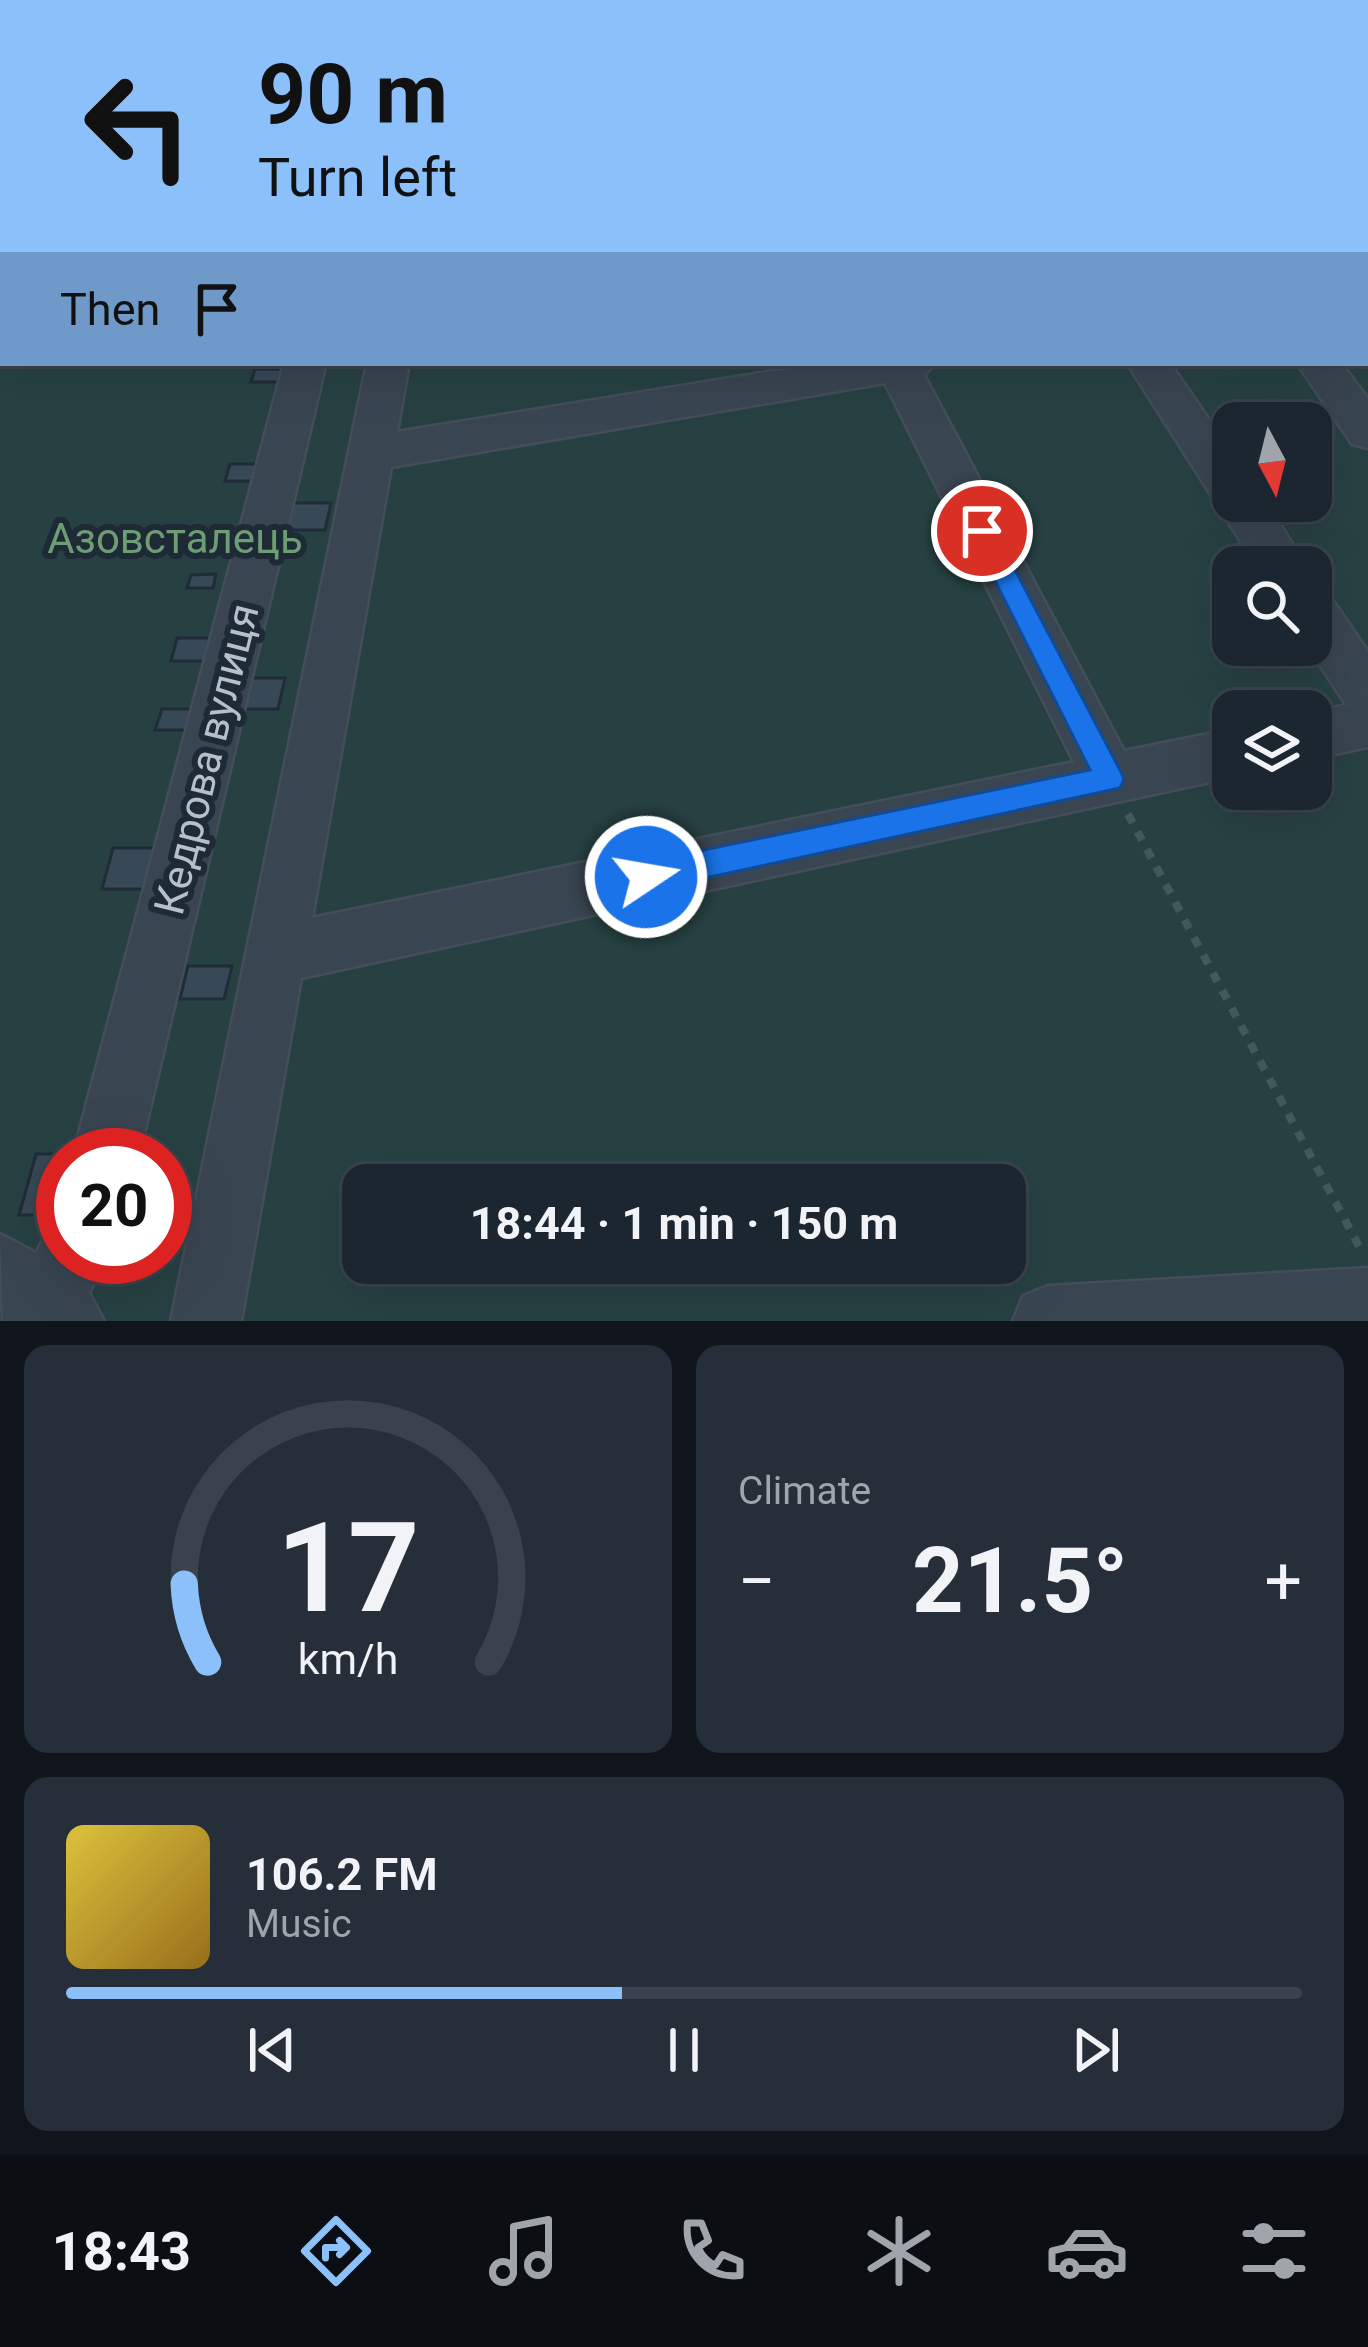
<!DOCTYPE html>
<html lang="en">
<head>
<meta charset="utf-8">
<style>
  body { margin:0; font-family:Roboto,sans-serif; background:#252e39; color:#f1f3f6; height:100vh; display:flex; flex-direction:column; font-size:45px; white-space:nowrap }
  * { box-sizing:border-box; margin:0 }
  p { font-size:39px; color:#a0a5ab }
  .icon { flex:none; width:66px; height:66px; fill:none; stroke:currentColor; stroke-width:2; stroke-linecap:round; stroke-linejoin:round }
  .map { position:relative; height:1321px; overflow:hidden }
  .drawer { display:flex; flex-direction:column; gap:24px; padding:24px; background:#0f151b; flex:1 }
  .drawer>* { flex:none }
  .top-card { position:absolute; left:0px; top:0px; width:1368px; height:366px; box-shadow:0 12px 48px #0002,0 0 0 3px #3a434d; background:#8bc0fb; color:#111; overflow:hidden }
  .needle { width:78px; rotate:173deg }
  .buttons { position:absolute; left:1212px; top:402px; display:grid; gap:24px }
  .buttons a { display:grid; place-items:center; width:120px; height:120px; border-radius:24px; background:#1c2631; box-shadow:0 12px 48px #0002,0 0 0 3px #3a434d; font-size:60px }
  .speed { position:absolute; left:36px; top:1128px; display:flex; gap:24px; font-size:60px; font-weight:700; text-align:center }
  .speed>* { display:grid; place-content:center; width:156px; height:156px; border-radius:50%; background:#1c2631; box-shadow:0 12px 48px #0002,0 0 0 3px #3a434d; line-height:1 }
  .speed .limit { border:18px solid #d22; background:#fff; color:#111 }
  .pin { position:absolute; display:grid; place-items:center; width:102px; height:102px; color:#fff; margin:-51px; border:6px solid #fff; border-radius:50%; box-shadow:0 3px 12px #0007 }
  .me { position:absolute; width:132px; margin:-66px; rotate:78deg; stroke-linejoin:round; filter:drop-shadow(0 0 9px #0008) }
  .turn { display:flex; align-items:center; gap:42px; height:252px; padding:0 60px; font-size:54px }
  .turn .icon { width:156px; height:156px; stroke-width:2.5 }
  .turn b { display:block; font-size:84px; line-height:102px }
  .then { display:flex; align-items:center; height:114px; padding:0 60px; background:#0003; gap:24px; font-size:45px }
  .big { font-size:90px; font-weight:700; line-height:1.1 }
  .drawer .widget { flex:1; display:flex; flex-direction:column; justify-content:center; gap:18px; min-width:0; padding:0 42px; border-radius:24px; background:#252e39 }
  .drawer .dial { align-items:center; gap:0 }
  .dial svg { height:312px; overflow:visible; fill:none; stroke:#3a434d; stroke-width:7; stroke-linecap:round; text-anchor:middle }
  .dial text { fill:#f1f3f6; stroke:none }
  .song { display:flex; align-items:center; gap:36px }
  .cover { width:144px; height:144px; border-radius:18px; background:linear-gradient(135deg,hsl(50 70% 55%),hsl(40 70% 35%)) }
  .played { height:12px; border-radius:6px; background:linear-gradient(90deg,#8bc0fb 45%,#3a434d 45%) }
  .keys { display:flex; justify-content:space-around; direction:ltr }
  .heat { display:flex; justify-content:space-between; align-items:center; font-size:66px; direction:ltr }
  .drawer .tiles { flex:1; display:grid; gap:24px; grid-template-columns:1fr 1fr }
  .widget:last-child { grid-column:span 2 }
  .trip { position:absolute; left:342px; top:1164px; width:684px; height:120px; border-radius:24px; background:#1c2631; box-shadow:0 12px 48px #0002,0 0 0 3px #3a434d; font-weight:700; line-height:120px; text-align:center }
  .tabs { display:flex; height:192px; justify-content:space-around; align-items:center; background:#0b0f14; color:#a0a5ab }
  .tabs .icon { width:84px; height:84px }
  .tabs .selected { color:#8bc0fb }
  .tabs b { font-size:54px; color:#f1f3f6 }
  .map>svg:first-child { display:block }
  .green { fill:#274142; fill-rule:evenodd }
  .building { fill:#374857; stroke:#202c38; stroke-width:3 }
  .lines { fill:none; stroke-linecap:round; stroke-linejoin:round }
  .minor-casing { stroke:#434e5a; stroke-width:5 }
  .path { stroke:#405a5a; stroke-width:8; stroke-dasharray:10 10; stroke-linecap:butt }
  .minor { fill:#394551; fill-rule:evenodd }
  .route { fill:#1a73e8; stroke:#114b97; stroke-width:3 }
  .labels { text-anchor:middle; stroke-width:12; stroke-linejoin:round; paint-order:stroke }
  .park-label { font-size:42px; fill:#6c9d73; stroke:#1e2a36 }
  .street-label { font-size:42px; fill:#b6c0cb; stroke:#1e2a36 }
</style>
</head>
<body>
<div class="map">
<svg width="1368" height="1321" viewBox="0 0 1368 1321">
  <rect width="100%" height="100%" fill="#253341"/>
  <path class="green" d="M0,0H1368V1321H0ZM3,3H1365V363H3ZM1233,423H1311V501H1233ZM1233,567H1311V645H1233ZM1233,711H1311V789H1233ZM63,1155H165V1257H63ZM363,1185H1005V1263H363Z"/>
  <g class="building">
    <polygon points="255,369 281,369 278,382 251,382"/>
    <polygon points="230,464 259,464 255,481 225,481"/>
    <polygon points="288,503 331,503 325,530 281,530"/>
    <polygon points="216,574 213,588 187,588 191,575"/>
    <polygon points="177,638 214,638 208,661 171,661"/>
    <polygon points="249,678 285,678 278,709 242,709"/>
    <polygon points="162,709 195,709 190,730 155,730"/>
    <polygon points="113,848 161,848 151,889 102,889"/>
    <polygon points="188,966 232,966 224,999 180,999"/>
    <polygon points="36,1154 86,1154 63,1155 63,1215 19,1215"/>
  </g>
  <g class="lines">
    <defs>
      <g id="minor">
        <polygon points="701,0 733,0 734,3 702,3"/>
        <polygon points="892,0 924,0 926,3 894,3"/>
        <polygon points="1039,0 1071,0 1073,3 1041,3"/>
        <polygon points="1210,0 1243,0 1245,3 1212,3"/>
        <polygon points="1365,146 1368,147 1368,172 1365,172"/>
        <polygon points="3,163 3,192 0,193 0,164"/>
        <rect x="1365" y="274" width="3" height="28"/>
        <polygon points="284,363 326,363 139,1155 73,1155"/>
        <path d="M367,363H409L397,432L823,363H936L924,375L1124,751L1233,729V777L301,978L241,1321H171ZM885,383L1074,762L312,918L391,467Z"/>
        <polygon points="1127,363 1170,363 1233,455 1233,501 1265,501 1307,567 1257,567"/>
        <polygon points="1297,363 1341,363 1368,399 1368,448 1352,444"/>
        <polygon points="1311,589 1329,595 1368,652 1368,747 1311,759 1311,713 1346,705 1307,645 1311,645"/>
        <polygon points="63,1226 63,1257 105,1257 89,1293 104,1321 3,1321 0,1234 36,1253 47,1233"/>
        <polygon points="1368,1268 1368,1321 1013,1321 1023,1296 1048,1286"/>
      </g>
    </defs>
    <use href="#minor" class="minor-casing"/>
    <polyline class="path" points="1128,814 1362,1252"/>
    <use href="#minor" class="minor"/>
  </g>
  <polygon class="route" points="982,521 991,524 1120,770 1124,779 1120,788 646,891 635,887 630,877 635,866 646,862 1090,770 970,531"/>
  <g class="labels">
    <g class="park-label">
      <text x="175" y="553">Азовсталець</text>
    </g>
    <g class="street-label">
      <text transform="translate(206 759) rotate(-76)" y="15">Кедрова вулиця</text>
    </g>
  </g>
</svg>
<div class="buttons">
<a><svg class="needle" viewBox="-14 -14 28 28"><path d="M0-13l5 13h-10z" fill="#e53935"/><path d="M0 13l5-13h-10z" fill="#a0a5ab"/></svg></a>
<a><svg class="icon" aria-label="search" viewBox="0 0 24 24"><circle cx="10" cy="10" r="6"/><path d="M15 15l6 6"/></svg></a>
<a><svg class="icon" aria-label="layers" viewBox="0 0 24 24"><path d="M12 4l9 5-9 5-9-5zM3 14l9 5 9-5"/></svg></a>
</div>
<div class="speed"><div class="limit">20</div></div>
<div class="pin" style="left:982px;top:531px;background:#d93025"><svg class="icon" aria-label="arrive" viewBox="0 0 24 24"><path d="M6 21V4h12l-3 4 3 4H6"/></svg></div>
<svg class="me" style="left:646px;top:877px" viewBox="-20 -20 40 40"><circle r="17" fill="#1a73e8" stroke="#fff" stroke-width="3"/><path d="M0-11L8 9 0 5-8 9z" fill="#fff"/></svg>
<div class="trip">18:44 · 1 min · 150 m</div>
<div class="top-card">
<div class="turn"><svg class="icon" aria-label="left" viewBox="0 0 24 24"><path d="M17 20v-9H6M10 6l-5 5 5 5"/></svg><div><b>90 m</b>Turn left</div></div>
<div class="then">Then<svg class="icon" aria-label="arrive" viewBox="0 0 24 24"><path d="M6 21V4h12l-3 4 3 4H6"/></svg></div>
</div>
</div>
<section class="drawer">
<div class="tiles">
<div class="widget dial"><svg viewBox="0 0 100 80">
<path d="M14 69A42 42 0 1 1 86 69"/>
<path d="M14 69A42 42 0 0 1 8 49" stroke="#8bc0fb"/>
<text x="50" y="56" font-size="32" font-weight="700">17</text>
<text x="50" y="72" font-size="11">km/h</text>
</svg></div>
<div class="widget"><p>Climate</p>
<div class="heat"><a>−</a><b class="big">21.5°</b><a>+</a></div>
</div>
<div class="widget">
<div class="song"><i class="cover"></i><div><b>106.2 FM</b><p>Music</p></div></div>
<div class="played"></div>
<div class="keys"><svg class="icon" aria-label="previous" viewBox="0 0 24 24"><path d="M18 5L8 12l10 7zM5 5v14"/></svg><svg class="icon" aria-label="pause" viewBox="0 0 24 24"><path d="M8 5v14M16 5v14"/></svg><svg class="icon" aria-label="next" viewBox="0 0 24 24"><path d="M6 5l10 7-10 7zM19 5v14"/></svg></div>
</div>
</div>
</section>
<nav class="tabs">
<b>18:43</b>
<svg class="icon selected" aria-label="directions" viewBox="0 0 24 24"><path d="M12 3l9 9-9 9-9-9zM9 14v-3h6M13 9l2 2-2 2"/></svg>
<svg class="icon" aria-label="music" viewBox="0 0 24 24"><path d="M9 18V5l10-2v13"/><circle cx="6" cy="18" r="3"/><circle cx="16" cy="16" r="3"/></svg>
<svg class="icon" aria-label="phone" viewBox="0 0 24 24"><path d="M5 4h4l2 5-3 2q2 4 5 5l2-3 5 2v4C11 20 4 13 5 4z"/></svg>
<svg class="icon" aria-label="climate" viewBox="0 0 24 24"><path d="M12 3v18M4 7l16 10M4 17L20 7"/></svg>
<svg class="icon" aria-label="car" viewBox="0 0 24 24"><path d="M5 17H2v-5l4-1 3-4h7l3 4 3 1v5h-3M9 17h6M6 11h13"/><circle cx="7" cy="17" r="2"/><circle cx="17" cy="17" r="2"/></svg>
<svg class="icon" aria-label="filters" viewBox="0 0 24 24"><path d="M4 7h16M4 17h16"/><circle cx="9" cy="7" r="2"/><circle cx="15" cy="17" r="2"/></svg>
</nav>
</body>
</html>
